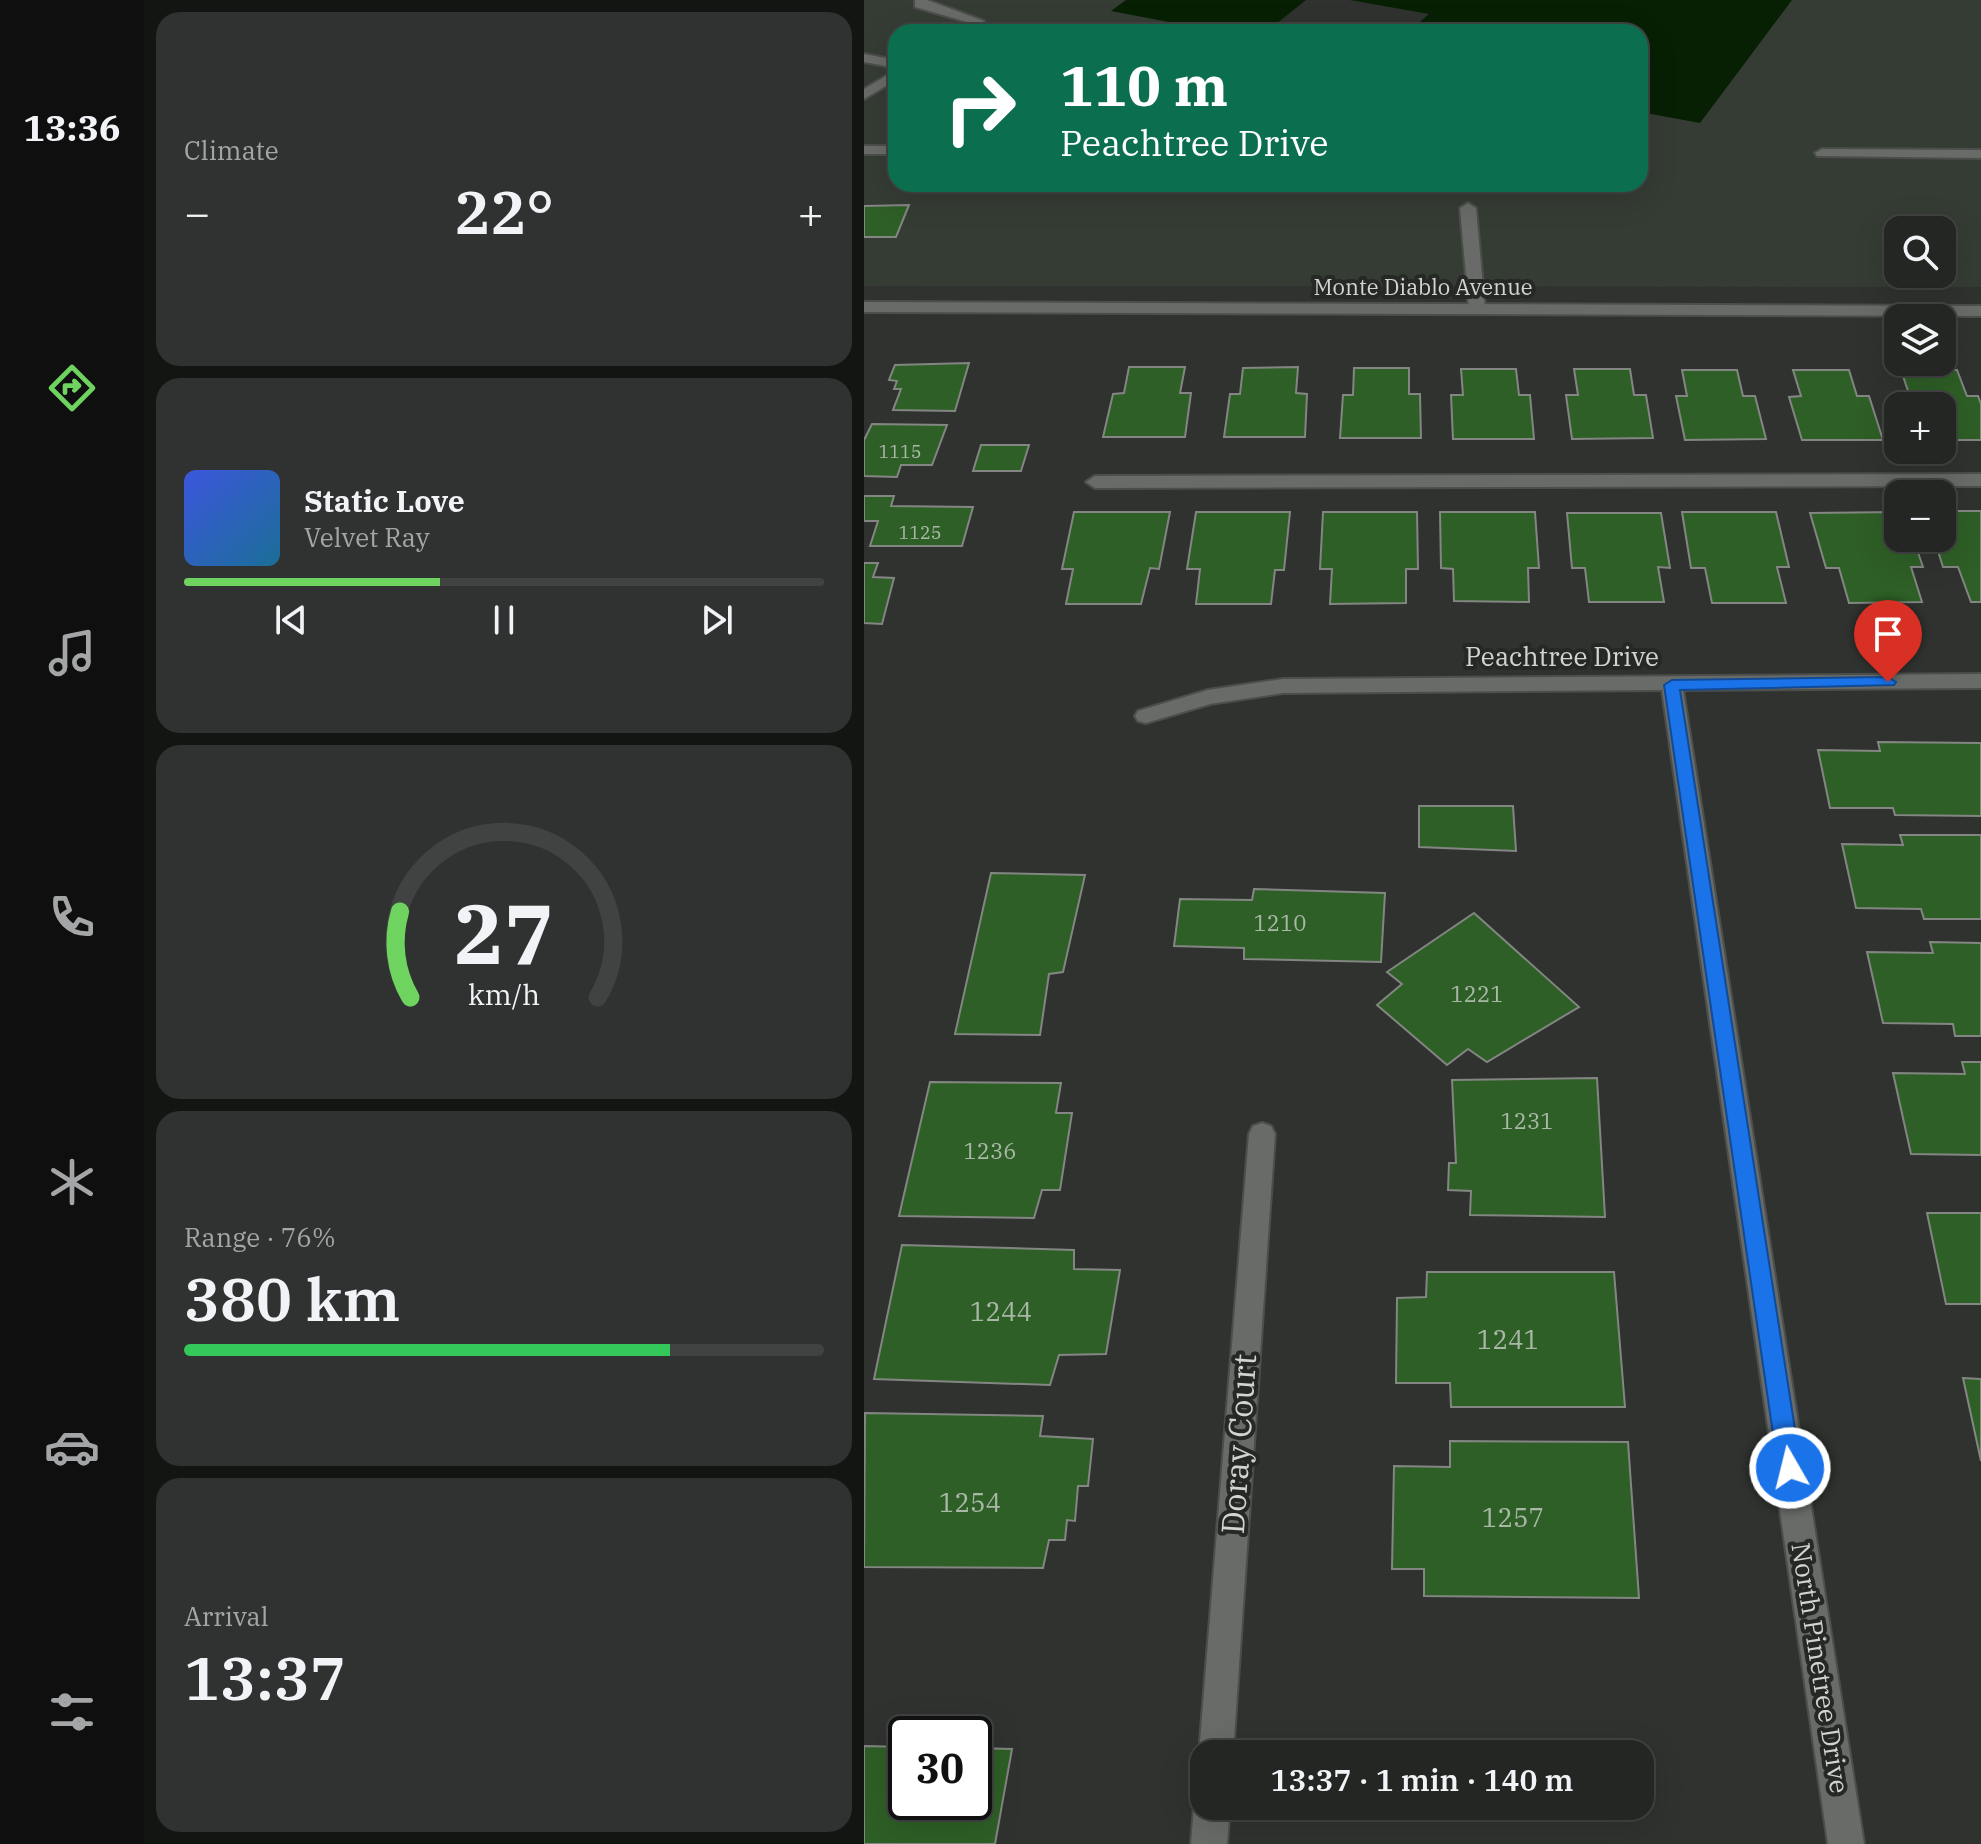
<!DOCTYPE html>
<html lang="en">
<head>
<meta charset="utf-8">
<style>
  body { margin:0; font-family:"IBM Plex Serif",serif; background:#2f3230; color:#f1f3f6; height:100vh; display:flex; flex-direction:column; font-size:30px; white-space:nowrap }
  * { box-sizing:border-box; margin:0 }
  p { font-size:26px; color:#a3a5a6 }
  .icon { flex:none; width:44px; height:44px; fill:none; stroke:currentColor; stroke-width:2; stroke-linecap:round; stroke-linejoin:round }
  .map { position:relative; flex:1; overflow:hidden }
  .drawer { display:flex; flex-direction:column; gap:12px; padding:12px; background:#131513; width:720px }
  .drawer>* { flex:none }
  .hud { position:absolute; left:24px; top:24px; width:760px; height:168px; border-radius:24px; box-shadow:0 8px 32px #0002,0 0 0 2px #404341; background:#0b6e4f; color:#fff; overflow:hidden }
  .buttons { position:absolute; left:1020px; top:216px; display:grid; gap:16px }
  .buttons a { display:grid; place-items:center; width:72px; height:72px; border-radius:16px; background:#232623; box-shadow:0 8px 32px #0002,0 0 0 2px #404341; font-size:40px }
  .speed { position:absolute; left:24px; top:1716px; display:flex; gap:16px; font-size:40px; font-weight:700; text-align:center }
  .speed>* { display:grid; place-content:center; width:104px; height:104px; border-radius:50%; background:#232623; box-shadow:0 8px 32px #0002,0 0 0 2px #404341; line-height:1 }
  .speed .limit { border:4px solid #111; border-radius:12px; background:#fff; color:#111 }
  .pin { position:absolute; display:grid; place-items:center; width:68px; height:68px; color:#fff; margin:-82px -34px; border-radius:50% 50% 50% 0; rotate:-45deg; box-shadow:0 0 8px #0007 }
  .pin .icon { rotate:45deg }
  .me { position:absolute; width:88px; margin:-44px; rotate:352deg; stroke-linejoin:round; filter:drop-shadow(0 0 6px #0008) }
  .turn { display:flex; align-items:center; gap:28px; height:168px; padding:0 40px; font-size:36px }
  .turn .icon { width:104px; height:104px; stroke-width:2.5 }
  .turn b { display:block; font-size:56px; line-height:68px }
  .big { font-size:60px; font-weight:600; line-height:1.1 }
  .drawer .tile { flex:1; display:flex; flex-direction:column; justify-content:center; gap:12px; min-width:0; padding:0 28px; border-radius:24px; background:#2f3230 }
  .drawer .dial { align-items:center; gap:0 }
  .dial svg { height:208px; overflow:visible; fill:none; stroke:#404341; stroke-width:7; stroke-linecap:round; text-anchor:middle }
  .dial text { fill:#f1f3f6; stroke:none }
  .song { display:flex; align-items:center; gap:24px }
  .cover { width:96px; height:96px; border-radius:12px; background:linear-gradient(135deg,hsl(230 70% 55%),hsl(200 70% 35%)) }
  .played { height:8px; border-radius:4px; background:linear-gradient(90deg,#6fd360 40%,#404341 40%) }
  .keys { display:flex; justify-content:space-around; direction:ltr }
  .heat { display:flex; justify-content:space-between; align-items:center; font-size:44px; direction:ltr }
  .charge { height:12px; border-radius:6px; background:linear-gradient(90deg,#34c759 76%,#404341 0) }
  .trip { position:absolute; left:326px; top:1740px; width:464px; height:80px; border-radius:24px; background:#232623; box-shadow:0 8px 32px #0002,0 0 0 2px #404341; font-weight:600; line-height:80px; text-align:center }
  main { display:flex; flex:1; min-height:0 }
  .menu { display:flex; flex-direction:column; width:144px; justify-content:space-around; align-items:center; background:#0e0f0e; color:#a3a5a6 }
  .menu .icon { width:56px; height:56px }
  .menu .on { color:#6fd360 }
  .menu b { font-size:36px; color:#f1f3f6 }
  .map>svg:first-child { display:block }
  .built { fill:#353c34; fill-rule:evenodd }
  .water { fill:#072004 }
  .pier { fill:#2f322f }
  .building { fill:#2e5f26; stroke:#838682; stroke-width:2 }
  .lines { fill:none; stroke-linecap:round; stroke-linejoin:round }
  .lane-casing { stroke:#4b4e4b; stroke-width:4 }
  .street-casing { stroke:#4b4e4b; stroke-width:4 }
  .lane { fill:#686b67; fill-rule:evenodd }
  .street { fill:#686b67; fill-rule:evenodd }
  .route { fill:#1a73e8; stroke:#114b97; stroke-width:2 }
  .labels { text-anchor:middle; stroke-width:8; stroke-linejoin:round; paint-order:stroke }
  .far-number-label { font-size:18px; fill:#a9b7a7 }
  .far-street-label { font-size:22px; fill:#d2d4d2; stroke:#262825 }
  .number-label { font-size:22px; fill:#a9b7a7 }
  .street-label { font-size:26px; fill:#d2d4d2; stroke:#262825 }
  .near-number-label { font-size:26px; fill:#a9b7a7 }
  .near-street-label { font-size:32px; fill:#d2d4d2; stroke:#262825 }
</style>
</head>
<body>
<main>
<nav class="menu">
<b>13:36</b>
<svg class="icon on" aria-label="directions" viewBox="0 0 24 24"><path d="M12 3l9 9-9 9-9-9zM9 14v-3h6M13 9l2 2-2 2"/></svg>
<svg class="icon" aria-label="music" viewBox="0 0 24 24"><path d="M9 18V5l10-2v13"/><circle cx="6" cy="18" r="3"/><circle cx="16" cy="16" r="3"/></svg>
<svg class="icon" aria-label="phone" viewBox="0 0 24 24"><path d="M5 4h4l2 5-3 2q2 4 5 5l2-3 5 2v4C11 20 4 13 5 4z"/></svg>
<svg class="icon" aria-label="climate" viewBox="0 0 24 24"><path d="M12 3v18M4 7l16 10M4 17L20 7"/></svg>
<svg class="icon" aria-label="car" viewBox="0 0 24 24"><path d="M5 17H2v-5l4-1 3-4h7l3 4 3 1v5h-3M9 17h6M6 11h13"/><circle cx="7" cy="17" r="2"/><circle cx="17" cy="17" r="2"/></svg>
<svg class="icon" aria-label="filters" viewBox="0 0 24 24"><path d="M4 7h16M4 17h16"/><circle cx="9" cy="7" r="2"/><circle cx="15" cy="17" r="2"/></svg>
</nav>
<section class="drawer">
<div class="tile"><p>Climate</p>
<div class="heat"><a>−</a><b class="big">22°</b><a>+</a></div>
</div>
<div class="tile">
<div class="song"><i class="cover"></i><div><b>Static Love</b><p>Velvet Ray</p></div></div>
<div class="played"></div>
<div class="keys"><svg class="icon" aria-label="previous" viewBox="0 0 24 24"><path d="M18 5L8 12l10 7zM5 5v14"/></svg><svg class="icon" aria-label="pause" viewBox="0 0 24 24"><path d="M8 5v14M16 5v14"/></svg><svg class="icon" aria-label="next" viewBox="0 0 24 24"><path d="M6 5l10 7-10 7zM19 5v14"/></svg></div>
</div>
<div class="tile dial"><svg viewBox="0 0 100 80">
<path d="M14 69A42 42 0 1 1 86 69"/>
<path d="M14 69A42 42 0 0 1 10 36" stroke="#6fd360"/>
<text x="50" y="56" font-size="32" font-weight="700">27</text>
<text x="50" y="72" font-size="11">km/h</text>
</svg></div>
<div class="tile"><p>Range · 76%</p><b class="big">380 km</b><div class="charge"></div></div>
<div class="tile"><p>Arrival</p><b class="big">13:37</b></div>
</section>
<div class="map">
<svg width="1117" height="1844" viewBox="0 0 1117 1844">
  <rect width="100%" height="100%" fill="#2f322f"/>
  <path class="built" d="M0,0H1117V287L0,286ZM32,32H776V184H32ZM1034,230H1078V274H1034Z"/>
  <polygon class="water" points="262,0 928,0 836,123 776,112 776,32 357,32 247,11"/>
  <polygon class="pier" points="442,0 486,0 565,14 545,32 402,32"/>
  <g class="building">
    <polygon points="45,205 32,237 0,237 0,206"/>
    <polygon points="105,363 91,411 29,410 37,389 30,389 33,381 25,380 31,365"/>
    <polygon points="265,367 321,367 316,393 327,393 321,437 239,437 249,394 260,393"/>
    <polygon points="434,367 432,393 443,394 441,437 360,437 366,394 376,394 379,368"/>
    <polygon points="490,368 545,368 545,394 556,394 557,438 476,438 479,395 489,395"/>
    <polygon points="597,369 652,369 655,395 666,395 670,439 589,439 587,395 599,395"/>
    <polygon points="710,369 766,369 770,395 782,395 789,438 708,439 702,395 714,395"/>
    <polygon points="818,370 873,370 879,396 891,396 902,439 821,440 812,396 823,396"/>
    <polygon points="929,370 985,370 993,396 1005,396 1019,440 938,440 925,397 937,396"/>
    <polygon points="1037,370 1093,370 1103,396 1114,396 1117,404 1117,440 1078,440 1078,406 1039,406 1035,397 1046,397"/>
    <polygon points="8,424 83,425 68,465 37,465 33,477 0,476 0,440"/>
    <polygon points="117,445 165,445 157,471 109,471"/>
    <polygon points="0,496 30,496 27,506 109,507 98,546 6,546 14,521 0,521"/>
    <polygon points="1078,511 1117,511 1117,602 1107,602 1094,567 1079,567 1070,538 1078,538"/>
    <polygon points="210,512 306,512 295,569 286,568 277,604 202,604 209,569 198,569"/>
    <polygon points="332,512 426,512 420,570 411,570 407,604 332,604 336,569 323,569"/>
    <polygon points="459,512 553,512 554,569 542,569 542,603 466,604 468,569 456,569"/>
    <polygon points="576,512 671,512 675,568 664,568 665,602 590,601 589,569 577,568"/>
    <polygon points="818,512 912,512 925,567 913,567 922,603 848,603 841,568 827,568"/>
    <polygon points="1034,512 1034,538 1049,538 1059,567 1047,567 1058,602 985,603 975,568 962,568 946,513"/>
    <polygon points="703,513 797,513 806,568 794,567 800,602 725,602 721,568 708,568"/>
    <polygon points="0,563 14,563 9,577 30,578 18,624 0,623"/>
    <polygon points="1014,742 1117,743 1117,816 1031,815 1029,808 966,808 954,750 1016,751"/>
    <polygon points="555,806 649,806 652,851 555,847"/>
    <polygon points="1036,835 1117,835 1117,919 1060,919 1057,909 992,908 978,844 1039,845"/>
    <polygon points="127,873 221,875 199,972 185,974 176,1035 91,1034"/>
    <polygon points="390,889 521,893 517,962 380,959 380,948 310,946 316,899 388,900"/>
    <polygon points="610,913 715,1007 623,1062 604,1049 583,1065 513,1005 538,984 523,972"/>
    <polygon points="1066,942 1117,943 1117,1036 1091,1036 1089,1024 1019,1023 1003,952 1069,953"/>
    <polygon points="1098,1062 1117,1062 1117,1155 1047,1154 1029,1073 1101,1074"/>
    <polygon points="733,1078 741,1217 606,1215 607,1191 584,1190 585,1163 592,1163 588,1080"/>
    <polygon points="66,1082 197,1083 192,1113 208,1113 196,1190 178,1190 170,1218 35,1216"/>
    <polygon points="1063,1213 1117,1213 1117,1304 1082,1304"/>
    <polygon points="38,1245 210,1250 210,1269 256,1270 242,1354 195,1355 186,1385 10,1379"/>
    <polygon points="563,1272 750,1272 761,1407 587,1407 586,1383 532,1383 533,1298 562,1297"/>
    <polygon points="1099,1378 1117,1379 1117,1461"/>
    <polygon points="1,1413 179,1416 176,1436 229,1439 224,1486 214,1486 211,1521 203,1520 201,1540 185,1540 179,1568 0,1567"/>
    <polygon points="586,1441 764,1442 775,1598 560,1596 560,1569 528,1569 530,1466 586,1467"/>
    <polygon points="0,1746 42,1747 42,1802 110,1802 110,1748 148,1749 131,1844 0,1844"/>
  </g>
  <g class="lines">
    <defs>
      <g id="lane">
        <polygon points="51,0 63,0 120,21 105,32 90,32 103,22 51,7"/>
        <polygon points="0,54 32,60 32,68 0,62"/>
        <polygon points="32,70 32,80 0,99 0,89"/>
        <rect x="0" y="146" width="32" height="8"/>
        <polygon points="958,149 1117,150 1117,158 953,156 951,153"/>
        <polygon points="604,203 612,208 621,309 613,314 605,309 596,208"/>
        <polygon points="1117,474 1117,486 231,488 222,482 231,476"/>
      </g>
      <g id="street">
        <polygon points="0,302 1117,306 1117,316 0,312"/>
        <polygon points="1117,674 1117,688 819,690 1000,1844 964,1844 798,690 419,693 346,704 282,723 274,721 271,716 274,711 344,690 419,679"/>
        <polygon points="398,1123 407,1126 411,1134 369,1754 340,1754 340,1766 335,1754 385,1134 389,1126"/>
        <polygon points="340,1792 340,1806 366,1806 363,1844 327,1844 330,1806 336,1794"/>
      </g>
    </defs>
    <use href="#lane" class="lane-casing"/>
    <use href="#street" class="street-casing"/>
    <use href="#lane" class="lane"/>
    <use href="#street" class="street"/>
  </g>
  <polygon class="route" points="1024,677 1032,682 1030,685 816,690 937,1468 934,1476 926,1479 917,1476 914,1468 800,685 808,680"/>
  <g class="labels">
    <g class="far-number-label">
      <text x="36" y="458">1115</text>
      <text x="56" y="539">1125</text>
    </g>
    <g class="far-street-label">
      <text x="559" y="295">Monte Diablo Avenue</text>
    </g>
    <g class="number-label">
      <text x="416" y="931">1210</text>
      <text x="613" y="1002">1221</text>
      <text x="663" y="1129">1231</text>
      <text x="126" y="1159">1236</text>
    </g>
    <g class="street-label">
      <text x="698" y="666">Peachtree Drive</text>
      <text transform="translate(956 1668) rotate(81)" y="9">North Pinetree Drive</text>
    </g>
    <g class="near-number-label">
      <text x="137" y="1321">1244</text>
      <text x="644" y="1349">1241</text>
      <text x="106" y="1512">1254</text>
      <text x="649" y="1527">1257</text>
    </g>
    <g class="near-street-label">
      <text transform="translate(375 1444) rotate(-86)" y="11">Doray Court</text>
    </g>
  </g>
</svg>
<div class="buttons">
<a><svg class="icon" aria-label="search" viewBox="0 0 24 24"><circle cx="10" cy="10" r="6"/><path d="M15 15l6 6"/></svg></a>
<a><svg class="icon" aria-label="layers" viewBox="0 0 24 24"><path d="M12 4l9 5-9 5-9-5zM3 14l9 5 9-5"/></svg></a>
<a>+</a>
<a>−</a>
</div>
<div class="speed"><div class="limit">30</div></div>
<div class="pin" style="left:1024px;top:682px;background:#d93025"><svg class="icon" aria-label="arrive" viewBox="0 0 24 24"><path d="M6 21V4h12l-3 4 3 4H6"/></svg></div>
<svg class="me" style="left:926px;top:1468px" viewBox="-20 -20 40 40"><circle r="17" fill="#1a73e8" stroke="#fff" stroke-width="3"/><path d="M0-11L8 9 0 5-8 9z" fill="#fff"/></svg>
<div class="trip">13:37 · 1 min · 140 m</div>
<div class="hud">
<div class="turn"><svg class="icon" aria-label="right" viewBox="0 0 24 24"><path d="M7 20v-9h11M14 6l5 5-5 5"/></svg><div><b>110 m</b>Peachtree Drive</div></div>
</div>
</div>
</main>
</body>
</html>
